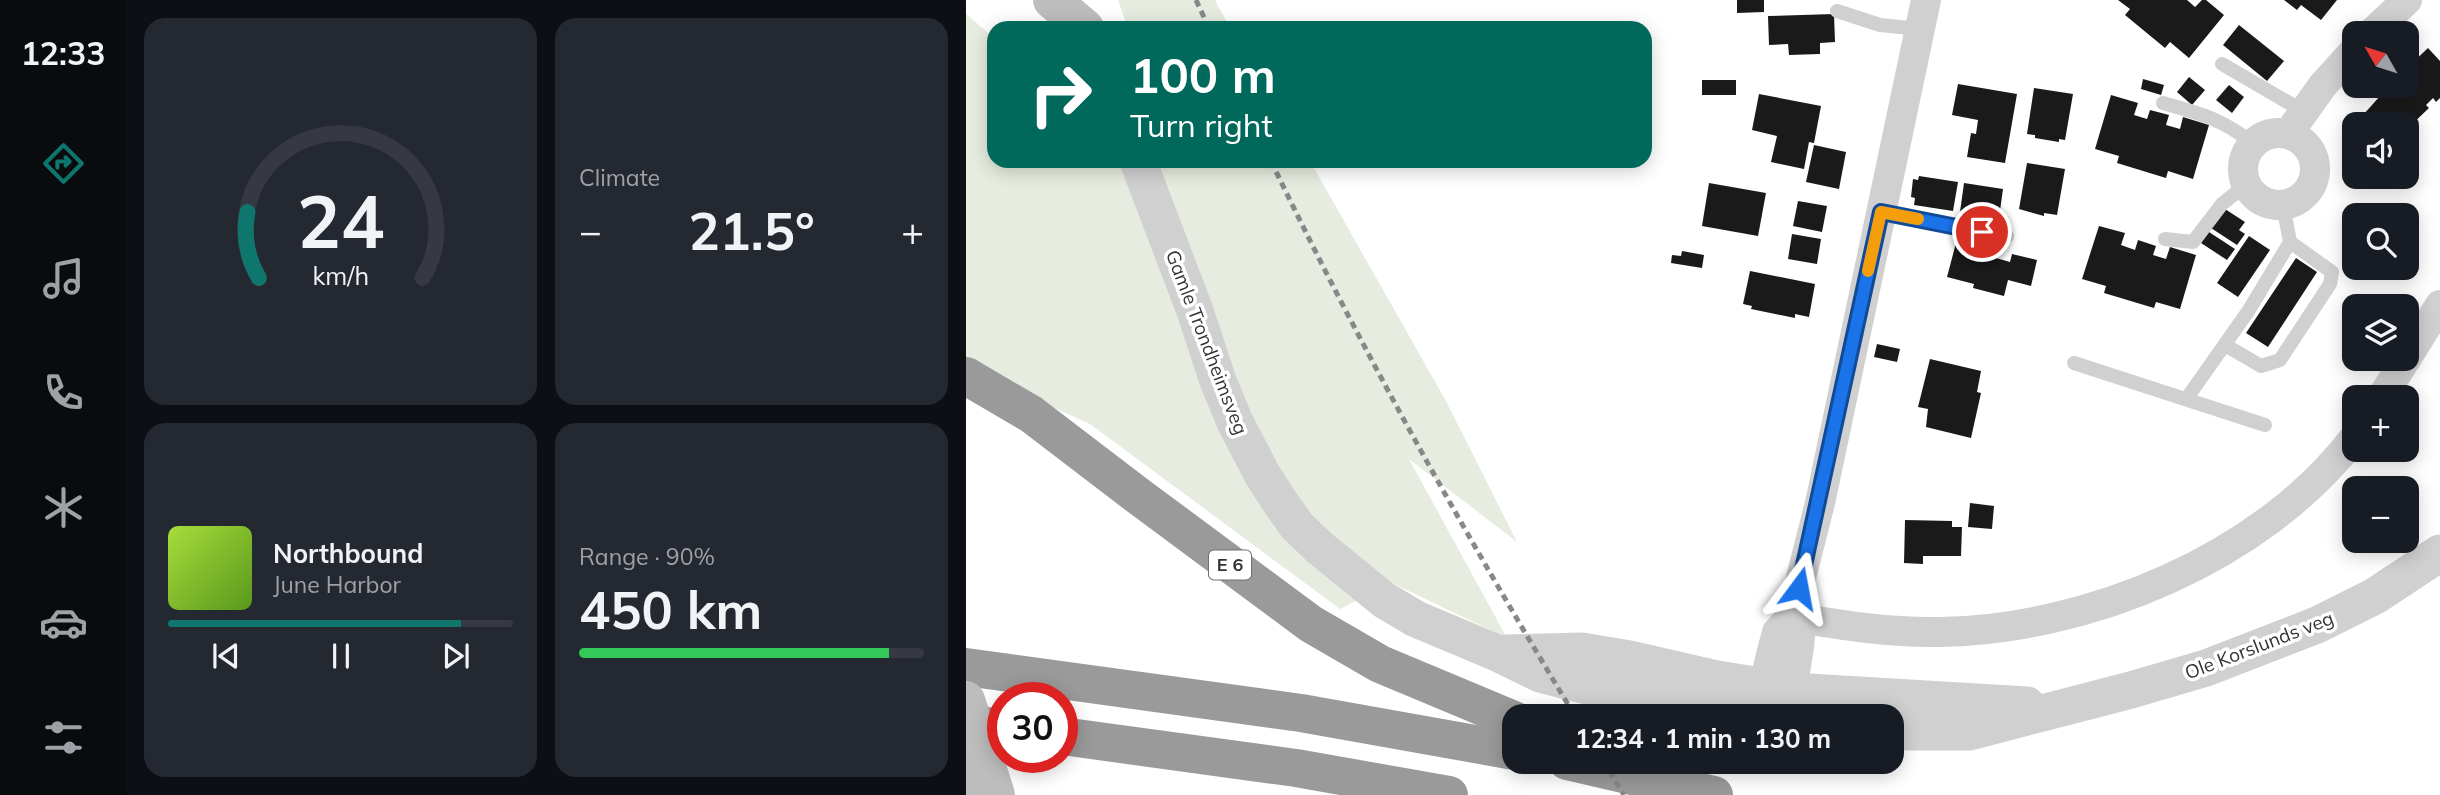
<!DOCTYPE html>
<html lang="en">
<head>
<meta charset="utf-8">
<style>
  body { margin:0; font-family:Mulish,sans-serif; background:#242831; color:#f1f3f6; height:100vh; display:flex; flex-direction:column; font-size:26px; white-space:nowrap }
  * { box-sizing:border-box; margin:0 }
  p { font-size:23px; color:#9ea1a6 }
  .icon { flex:none; width:38px; height:38px; fill:none; stroke:currentColor; stroke-width:2; stroke-linecap:round; stroke-linejoin:round }
  .map { position:relative; flex:1; overflow:hidden }
  .details { display:flex; flex-direction:column; gap:18px; padding:18px; background:#0d0f14; width:840px }
  .details>* { flex:none }
  .banner { position:absolute; left:21px; top:21px; width:665px; height:147px; border-radius:21px; box-shadow:0 4px 18px #0003; background:#00695c; color:#fff; overflow:hidden }
  .needle { width:46px; rotate:309deg }
  .buttons { position:absolute; left:1376px; top:21px; display:grid; gap:14px }
  .buttons a { display:grid; place-items:center; width:77px; height:77px; border-radius:14px; background:#171b24; box-shadow:0 4px 18px #0003; font-size:35px }
  .speed { position:absolute; left:21px; top:682px; display:flex; gap:14px; font-size:35px; font-weight:700; text-align:center }
  .speed>* { display:grid; place-content:center; width:91px; height:91px; border-radius:50%; background:#171b24; box-shadow:0 4px 18px #0003; line-height:1 }
  .speed .limit { border:10px solid #d22; background:#fff; color:#111 }
  .pin { position:absolute; display:grid; place-items:center; width:60px; height:60px; color:#fff; margin:-30px; border:4px solid #fff; border-radius:50%; box-shadow:0 2px 7px #0007 }
  .me { position:absolute; width:77px; margin:-38px; rotate:13deg; stroke-linejoin:round; filter:drop-shadow(0 0 5px #0008) }
  .turn { display:flex; align-items:center; gap:24px; height:147px; padding:0 28px; font-size:32px }
  .turn .icon { width:91px; height:91px; stroke-width:2.5 }
  .turn b { display:block; font-size:49px; line-height:60px }
  .big { font-size:52px; font-weight:700; line-height:1.1 }
  .details .card { flex:1; display:flex; flex-direction:column; justify-content:center; gap:10px; min-width:0; padding:0 24px; border-radius:21px; background:#242831 }
  .details .dial { align-items:center; gap:0 }
  .dial svg { height:182px; overflow:visible; fill:none; stroke:#363941; stroke-width:7; stroke-linecap:round; text-anchor:middle }
  .dial text { fill:#f1f3f6; stroke:none }
  .song { display:flex; align-items:center; gap:21px }
  .cover { width:84px; height:84px; border-radius:10px; background:linear-gradient(135deg,hsl(80 70% 55%),hsl(90 70% 35%)) }
  .played { height:7px; border-radius:4px; background:linear-gradient(90deg,#0f766e 85%,#363941 85%) }
  .keys { display:flex; justify-content:space-around; direction:ltr }
  .heat { display:flex; justify-content:space-between; align-items:center; font-size:38px; direction:ltr }
  .charge { height:10px; border-radius:5px; background:linear-gradient(90deg,#34c759 90%,#363941 0) }
  .details .tiles { flex:1; display:grid; gap:18px; grid-template-columns:repeat(2,1fr) }
  .trip { position:absolute; left:536px; top:704px; width:402px; height:70px; border-radius:21px; background:#171b24; box-shadow:0 4px 18px #0003; font-weight:700; line-height:70px; text-align:center }
  main { display:flex; flex:1; min-height:0 }
  .menu { display:flex; flex-direction:column; width:126px; justify-content:space-around; align-items:center; background:#090b0e; color:#9ea1a6 }
  .menu .icon { width:49px; height:49px }
  .menu .active { color:#0f766e }
  .menu b { font-size:32px; color:#f1f3f6 }
  .map>svg:first-child { display:block }
  .green { fill:#e6ecdf }
  .building { fill:#1a1a1a }
  .lines { fill:none; stroke-linecap:round; stroke-linejoin:round }
  .service { stroke:#d0d0d0; stroke-width:14 }
  .minor { stroke:#d0d0d0; stroke-width:30 }
  .tertiary { stroke:#d0d0d0; stroke-width:37 }
  .secondary { stroke:#bdbdbd; stroke-width:38 }
  .motorway { stroke:#9a9a9a; stroke-width:38 }
  .rail { stroke:#888; stroke-width:5; stroke-dasharray:7 5; stroke-linecap:butt }
  .secondary-bridge { stroke:#bdbdbd; stroke-width:38 }
  .route-casing { stroke:#114b97; stroke-width:18 }
  .route { stroke:#1a73e8; stroke-width:12 }
  .slow { stroke:#f59e0b; stroke-width:12 }
  .labels { text-anchor:middle; stroke-width:7; stroke-linejoin:round; paint-order:stroke }
  .shield { fill:#fff; stroke:#707070; stroke-width:2 }
  .shield-label { font-size:18px; font-weight:bold; fill:#333 }
  .street-label { font-size:19px; fill:#333; stroke:#fff }
</style>
</head>
<body>
<main>
<nav class="menu">
<b>12:33</b>
<svg class="icon active" aria-label="directions" viewBox="0 0 24 24"><path d="M12 3l9 9-9 9-9-9zM9 14v-3h6M13 9l2 2-2 2"/></svg>
<svg class="icon" aria-label="music" viewBox="0 0 24 24"><path d="M9 18V5l10-2v13"/><circle cx="6" cy="18" r="3"/><circle cx="16" cy="16" r="3"/></svg>
<svg class="icon" aria-label="phone" viewBox="0 0 24 24"><path d="M5 4h4l2 5-3 2q2 4 5 5l2-3 5 2v4C11 20 4 13 5 4z"/></svg>
<svg class="icon" aria-label="climate" viewBox="0 0 24 24"><path d="M12 3v18M4 7l16 10M4 17L20 7"/></svg>
<svg class="icon" aria-label="car" viewBox="0 0 24 24"><path d="M5 17H2v-5l4-1 3-4h7l3 4 3 1v5h-3M9 17h6M6 11h13"/><circle cx="7" cy="17" r="2"/><circle cx="17" cy="17" r="2"/></svg>
<svg class="icon" aria-label="filters" viewBox="0 0 24 24"><path d="M4 7h16M4 17h16"/><circle cx="9" cy="7" r="2"/><circle cx="15" cy="17" r="2"/></svg>
</nav>
<section class="details">
<div class="tiles">
<div class="card dial"><svg viewBox="0 0 100 80">
<path d="M14 69A42 42 0 1 1 86 69"/>
<path d="M14 69A42 42 0 0 1 9 40" stroke="#0f766e"/>
<text x="50" y="56" font-size="32" font-weight="700">24</text>
<text x="50" y="72" font-size="11">km/h</text>
</svg></div>
<div class="card"><p>Climate</p>
<div class="heat"><a>−</a><b class="big">21.5°</b><a>+</a></div>
</div>
<div class="card">
<div class="song"><i class="cover"></i><div><b>Northbound</b><p>June Harbor</p></div></div>
<div class="played"></div>
<div class="keys"><svg class="icon" aria-label="previous" viewBox="0 0 24 24"><path d="M18 5L8 12l10 7zM5 5v14"/></svg><svg class="icon" aria-label="pause" viewBox="0 0 24 24"><path d="M8 5v14M16 5v14"/></svg><svg class="icon" aria-label="next" viewBox="0 0 24 24"><path d="M6 5l10 7-10 7zM19 5v14"/></svg></div>
</div>
<div class="card"><p>Range · 90%</p><b class="big">450 km</b><div class="charge"></div></div>
</div>
</section>
<div class="map">
<svg width="1474" height="795" viewBox="0 0 1474 795">
  <rect width="100%" height="100%" fill="#fff"/>
  <g class="green">
    <polygon points="152,0 249,0 264,28 162,28"/>
    <polygon points="0,14 28,38 28,161 344,161 480,401 551,542 443,459 541,638 426,583 374,609 124,424 0,368"/>
  </g>
  <g class="building">
    <polygon points="771,0 798,0 798,12 771,13"/>
    <polygon points="1152,0 1221,0 1229,7 1236,0 1240,0 1258,15 1223,58 1204,42 1199,48 1159,15 1164,9"/>
    <polygon points="1318,0 1371,0 1355,20 1335,5 1331,10"/>
    <polygon points="868,14 869,42 854,43 854,54 823,55 822,44 803,45 802,16"/>
    <polygon points="1273,25 1318,61 1301,81 1257,45"/>
    <polygon points="1462,48 1474,61 1474,98 1470,102 1467,98 1460,105 1463,108 1440,130 1440,124 1389,124 1423,86 1440,86 1442,72 1440,69"/>
    <polygon points="1223,77 1239,90 1226,105 1211,92"/>
    <polygon points="1177,79 1198,85 1195,95 1175,89"/>
    <rect x="736" y="80" width="34" height="15"/>
    <polygon points="992,84 1051,94 1039,163 1001,157 1005,133 1010,134 1012,120 986,115"/>
    <polygon points="1263,85 1278,97 1266,113 1250,100"/>
    <polygon points="1068,88 1107,94 1099,140 1093,139 1093,142 1069,138 1069,135 1061,134"/>
    <polygon points="793,94 855,106 848,143 843,142 838,169 805,162 811,136 786,130"/>
    <polygon points="1145,95 1172,103 1168,115 1181,119 1184,110 1203,115 1200,125 1214,129 1217,117 1243,125 1227,179 1202,171 1200,178 1151,163 1153,156 1129,149"/>
    <polygon points="848,145 880,152 873,189 840,182"/>
    <polygon points="1061,163 1099,169 1091,215 1078,213 1078,216 1053,209"/>
    <polygon points="953,176 992,182 987,211 948,205 949,198 945,197 947,179 952,180"/>
    <polygon points="743,183 800,193 792,236 736,226"/>
    <polygon points="998,183 1037,189 1033,218 994,212"/>
    <polygon points="832,201 861,206 856,232 827,226"/>
    <polygon points="1259,209 1279,222 1273,230 1279,234 1271,245 1245,228"/>
    <polygon points="1133,226 1159,233 1155,245 1169,250 1172,240 1190,246 1187,255 1200,259 1204,247 1230,255 1214,309 1190,302 1188,308 1138,293 1140,286 1116,279"/>
    <polygon points="1243,232 1269,249 1261,260 1235,243"/>
    <polygon points="826,234 855,239 851,264 822,259"/>
    <polygon points="1283,236 1304,250 1272,297 1251,283"/>
    <polygon points="990,243 1031,253 1030,258 1044,262 1046,254 1071,260 1065,286 1042,280 1038,296 1007,288 1008,284 981,277"/>
    <polygon points="716,251 738,255 736,268 705,263 706,255 715,256"/>
    <polygon points="1330,258 1351,272 1302,347 1280,333"/>
    <polygon points="784,271 849,284 843,317 829,314 829,318 785,309 786,306 777,304"/>
    <polygon points="911,344 934,349 931,362 908,357"/>
    <polygon points="964,359 1015,371 1011,392 1015,393 1005,438 960,427 962,409 952,407"/>
    <polygon points="1004,503 1028,506 1026,529 1002,527"/>
    <polygon points="939,520 986,521 986,527 996,527 995,556 957,556 957,564 938,563"/>
  </g>
  <g class="lines">
    <g class="service">
      <polyline points="871,11 914,25 954,29"/>
      <polyline points="1256,64 1337,111"/>
      <path d="M1197,103C1236,114 1256,119 1288,144"/>
      <polyline points="915,212 1041,236"/>
      <polyline points="1199,239 1227,242 1256,204 1281,184"/>
      <polyline points="1259,345 1295,366 1314,360 1364,284 1366,272 1324,242"/>
      <polyline points="1108,363 1299,425"/>
      <polyline points="1221,398 1283,310 1324,242 1317,205"/>
    </g>
    <g class="minor">
      <polyline points="1406,33 1441,0"/>
      <circle cx="1313" cy="169" r="36"/>
      <polyline points="1322,134 1357,85 1388,51"/>
      <polyline points="1440,359 1474,305"/>
      <polyline points="1416,397 1440,359"/>
      <path d="M825,617C875,625 923,633 973,632C1122,630 1296,558 1388,438"/>
      <polyline points="813,708 826,691 833,647 834,636 825,617"/>
      <polyline points="805,716 798,685 803,663 811,632 825,617 854,503 960,0"/>
    </g>
    <g class="tertiary">
      <polyline points="172,161 229,311 252,381 269,422 296,474 314,502 331,526 354,548 418,600 450,619 531,653 574,674 625,687 784,716"/>
      <polyline points="539,653 616,651 664,659 751,679 826,691 1061,705"/>
      <polyline points="926,732 1003,732 1165,690 1240,668 1351,625 1409,596 1474,553"/>
    </g>
    <g class="secondary">
      <polyline points="86,0 119,28"/>
      <polyline points="0,777 6,795"/>
    </g>
    <g class="motorway">
      <polyline points="0,376 65,414 175,498 345,624 414,664 548,720"/>
      <polyline points="0,667 335,713 548,751"/>
      <polyline points="0,723 37,728"/>
      <polyline points="96,736 330,768 483,795"/>
      <polyline points="601,761 748,795"/>
    </g>
    <g class="rail">
      <polyline points="230,0 243,28"/>
      <path d="M305,161C396,351 500,536 609,716"/>
      <polyline points="637,761 658,795"/>
    </g>
    <polyline class="secondary-bridge" points="0,700 30,795"/>
  </g>
  <g class="lines">
    <defs>
      <polyline id="route" points="833,588 915,212 1016,232"/>
    </defs>
    <use href="#route" class="route-casing"/>
    <use href="#route" class="route"/>
    <polyline class="slow" points="902,271 915,212 952,219"/>
  </g>
  <g class="labels">
    <rect class="shield" x="243" y="550.5" width="42" height="29" rx="5"/>
    <g class="shield-label">
      <text x="264" y="571">E 6</text>
    </g>
    <g class="street-label">
      <text transform="translate(241 342) rotate(69)" y="7">Gamle Trondheimsveg</text>
      <text transform="translate(1293 645) rotate(-21)" y="7">Ole Korslunds veg</text>
    </g>
  </g>
</svg>
<div class="buttons">
<a><svg class="needle" viewBox="-14 -14 28 28"><path d="M0-13l5 13h-10z" fill="#e53935"/><path d="M0 13l5-13h-10z" fill="#9ea1a6"/></svg></a>
<a><svg class="icon" aria-label="sound" viewBox="0 0 24 24"><path d="M4 9h4l5-4v14l-5-4H4zM17 9q2 3 0 6"/></svg></a>
<a><svg class="icon" aria-label="search" viewBox="0 0 24 24"><circle cx="10" cy="10" r="6"/><path d="M15 15l6 6"/></svg></a>
<a><svg class="icon" aria-label="layers" viewBox="0 0 24 24"><path d="M12 4l9 5-9 5-9-5zM3 14l9 5 9-5"/></svg></a>
<a>+</a>
<a>−</a>
</div>
<div class="speed"><div class="limit">30</div></div>
<div class="pin" style="left:1016px;top:232px;background:#d93025"><svg class="icon" aria-label="arrive" viewBox="0 0 24 24"><path d="M6 21V4h12l-3 4 3 4H6"/></svg></div>
<svg class="me" style="left:833px;top:588px" viewBox="-20 -20 40 40"><path d="M0-17L14 15 0 8-14 15z" fill="#1a73e8" stroke="#fff" stroke-width="4"/></svg>
<div class="trip">12:34 · 1 min · 130 m</div>
<div class="banner">
<div class="turn"><svg class="icon" aria-label="right" viewBox="0 0 24 24"><path d="M7 20v-9h11M14 6l5 5-5 5"/></svg><div><b>100 m</b>Turn right</div></div>
</div>
</div>
</main>
</body>
</html>
